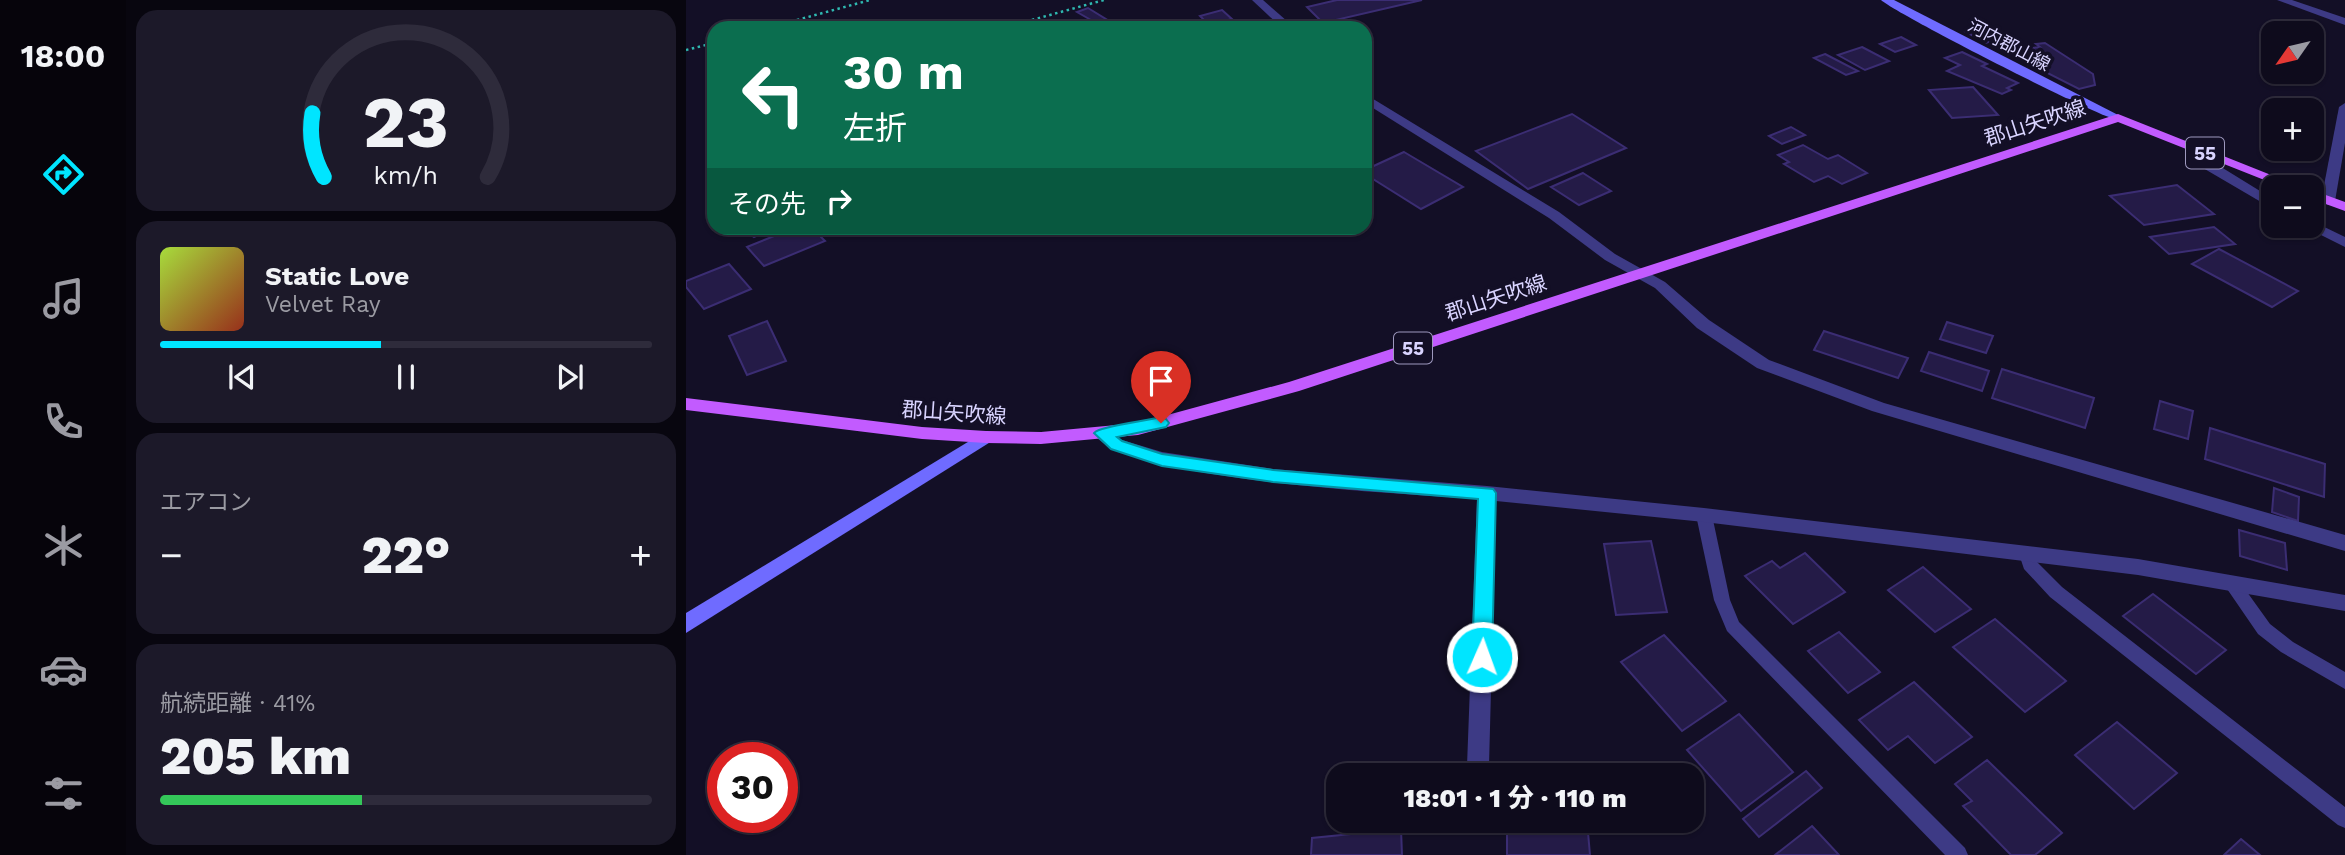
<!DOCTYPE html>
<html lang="ja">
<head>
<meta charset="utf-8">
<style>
  body { margin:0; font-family:"Work Sans","Noto Sans JP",sans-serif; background:#1c1929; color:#f1f3f6; height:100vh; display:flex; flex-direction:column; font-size:26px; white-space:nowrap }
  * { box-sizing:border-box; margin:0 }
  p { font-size:23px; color:#9b9ba3 }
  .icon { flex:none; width:38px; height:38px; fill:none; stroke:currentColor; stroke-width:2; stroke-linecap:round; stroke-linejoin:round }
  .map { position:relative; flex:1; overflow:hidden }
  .details { display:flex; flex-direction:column; gap:10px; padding:10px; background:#08060f; width:560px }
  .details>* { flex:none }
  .hud { position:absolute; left:21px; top:21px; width:665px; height:214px; border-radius:21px; box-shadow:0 2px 5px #0004,0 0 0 2px #2e2b3b; background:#0b6e4f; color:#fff; overflow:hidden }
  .needle { width:46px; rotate:236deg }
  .buttons { position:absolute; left:1575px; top:21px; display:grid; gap:14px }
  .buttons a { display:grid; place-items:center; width:63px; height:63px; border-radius:14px; background:#0e0b1c; box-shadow:0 2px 5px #0004,0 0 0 2px #2e2b3b; font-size:35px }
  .speed { position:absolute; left:21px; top:742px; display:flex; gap:14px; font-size:35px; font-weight:700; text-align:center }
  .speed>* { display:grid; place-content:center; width:91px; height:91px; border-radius:50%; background:#0e0b1c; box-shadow:0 2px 5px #0004,0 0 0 2px #2e2b3b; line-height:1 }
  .speed .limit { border:10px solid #d22; background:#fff; color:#111 }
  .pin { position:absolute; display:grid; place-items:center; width:60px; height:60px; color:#fff; margin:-72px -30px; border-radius:50% 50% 50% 0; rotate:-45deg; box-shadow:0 0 7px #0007 }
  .pin .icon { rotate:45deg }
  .me { position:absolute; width:77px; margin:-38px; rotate:2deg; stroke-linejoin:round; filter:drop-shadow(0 0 5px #0008) }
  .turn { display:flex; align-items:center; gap:24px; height:147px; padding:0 21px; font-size:32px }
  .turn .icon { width:91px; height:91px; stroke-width:2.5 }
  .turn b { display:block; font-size:49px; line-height:60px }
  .then { display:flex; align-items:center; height:66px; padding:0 21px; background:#0003; gap:14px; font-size:26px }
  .big { font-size:52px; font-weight:800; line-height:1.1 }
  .details .card { flex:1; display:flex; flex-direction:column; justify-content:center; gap:10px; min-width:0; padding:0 24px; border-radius:21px; background:#1c1929 }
  .details .dial { align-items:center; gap:0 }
  .dial svg { height:182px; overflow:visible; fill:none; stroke:#2e2b3b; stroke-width:7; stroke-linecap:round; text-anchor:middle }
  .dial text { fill:#f1f3f6; stroke:none }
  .song { display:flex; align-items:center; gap:21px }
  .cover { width:84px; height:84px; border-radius:10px; background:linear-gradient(135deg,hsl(80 70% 55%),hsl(10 70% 35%)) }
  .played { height:7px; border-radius:4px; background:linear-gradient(90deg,#00e5ff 45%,#2e2b3b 45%) }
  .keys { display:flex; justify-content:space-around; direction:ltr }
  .heat { display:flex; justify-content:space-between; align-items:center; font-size:38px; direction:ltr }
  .charge { height:10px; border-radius:5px; background:linear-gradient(90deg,#34c759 41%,#2e2b3b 0) }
  .trip { position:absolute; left:640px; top:763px; width:378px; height:70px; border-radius:21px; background:#0e0b1c; box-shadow:0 2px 5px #0004,0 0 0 2px #2e2b3b; font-weight:800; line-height:70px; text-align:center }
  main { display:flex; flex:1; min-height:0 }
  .dock { display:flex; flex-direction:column; width:126px; justify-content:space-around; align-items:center; background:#06040b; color:#9b9ba3 }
  .dock .icon { width:49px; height:49px }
  .dock .current { color:#00e5ff }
  .dock b { font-size:32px; color:#f1f3f6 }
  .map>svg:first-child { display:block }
  .building { fill:#241b47; stroke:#3b2d73; stroke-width:2 }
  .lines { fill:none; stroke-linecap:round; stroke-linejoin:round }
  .path { stroke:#2fb8b0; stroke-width:2.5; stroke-dasharray:2.5 3.5; stroke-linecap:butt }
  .lane { fill:#3d3a85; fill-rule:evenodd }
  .street { fill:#3d3a85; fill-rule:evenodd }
  .secondary { fill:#6f6bff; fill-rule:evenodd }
  .primary { fill:#c25bff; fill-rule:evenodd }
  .route { fill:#00e5ff; stroke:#0095a6; stroke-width:2 }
  .labels { text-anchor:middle; stroke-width:7; stroke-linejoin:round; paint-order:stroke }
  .far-street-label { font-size:18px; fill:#d9d4ff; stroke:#130f26 }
  .shield { fill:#130f26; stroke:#9e99be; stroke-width:2 }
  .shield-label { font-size:19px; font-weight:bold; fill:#d9d4ff }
  .street-label { font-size:21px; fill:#d9d4ff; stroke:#130f26 }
</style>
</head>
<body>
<main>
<nav class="dock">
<b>18:00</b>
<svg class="icon current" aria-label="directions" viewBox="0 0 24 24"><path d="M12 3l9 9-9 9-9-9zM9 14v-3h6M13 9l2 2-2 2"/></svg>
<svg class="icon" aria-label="music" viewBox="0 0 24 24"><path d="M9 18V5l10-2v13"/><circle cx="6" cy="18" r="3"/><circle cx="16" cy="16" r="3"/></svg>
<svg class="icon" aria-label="phone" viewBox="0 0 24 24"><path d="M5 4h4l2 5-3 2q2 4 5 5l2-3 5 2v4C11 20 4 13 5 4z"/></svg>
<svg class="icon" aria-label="climate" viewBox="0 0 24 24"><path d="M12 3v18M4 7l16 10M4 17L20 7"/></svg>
<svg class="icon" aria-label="car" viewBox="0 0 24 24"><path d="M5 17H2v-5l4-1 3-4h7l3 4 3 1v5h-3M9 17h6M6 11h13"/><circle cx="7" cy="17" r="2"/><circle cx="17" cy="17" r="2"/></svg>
<svg class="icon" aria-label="filters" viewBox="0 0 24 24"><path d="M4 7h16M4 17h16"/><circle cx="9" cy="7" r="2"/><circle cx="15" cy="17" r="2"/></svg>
</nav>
<section class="details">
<div class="card dial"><svg viewBox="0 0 100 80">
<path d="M14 69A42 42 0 1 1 86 69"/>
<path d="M14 69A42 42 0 0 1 9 41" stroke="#00e5ff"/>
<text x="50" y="56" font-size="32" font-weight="700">23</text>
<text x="50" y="72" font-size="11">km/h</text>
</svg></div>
<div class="card">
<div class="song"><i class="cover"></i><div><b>Static Love</b><p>Velvet Ray</p></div></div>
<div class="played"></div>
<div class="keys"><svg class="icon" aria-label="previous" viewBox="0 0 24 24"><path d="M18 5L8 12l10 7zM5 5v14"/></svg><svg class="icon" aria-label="pause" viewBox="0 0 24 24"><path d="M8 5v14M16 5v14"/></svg><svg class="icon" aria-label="next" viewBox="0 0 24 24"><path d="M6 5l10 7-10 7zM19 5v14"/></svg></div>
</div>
<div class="card"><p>エアコン</p>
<div class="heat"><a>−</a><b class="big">22°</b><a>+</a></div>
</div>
<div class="card"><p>航続距離 · 41%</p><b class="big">205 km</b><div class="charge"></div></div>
</section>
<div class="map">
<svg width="1659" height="855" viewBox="0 0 1659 855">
  <rect width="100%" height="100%" fill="#130f26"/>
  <g class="building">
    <polygon points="651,0 736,0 637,23 621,7"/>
    <polygon points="402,8 423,21 412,24 391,12"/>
    <polygon points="536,10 546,19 523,25 514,16"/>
    <polygon points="564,21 573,28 539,28"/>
    <polygon points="1292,28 1303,34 1300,35 1308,40 1300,43 1280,32"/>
    <polygon points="1215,37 1230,45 1209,52 1194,44"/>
    <polygon points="1359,43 1407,74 1409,85 1393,89 1338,61 1356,55 1346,48 1354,47 1350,44"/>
    <polygon points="1176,47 1203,61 1179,70 1152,55"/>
    <polygon points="1276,52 1301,64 1296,66 1332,83 1321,88 1325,90 1316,94 1261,71 1274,65 1259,58"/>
    <polygon points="1139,54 1172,71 1160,75 1128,58"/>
    <polygon points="1287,87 1312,115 1266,118 1243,90"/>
    <polygon points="886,114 940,148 842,189 790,151"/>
    <polygon points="1105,127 1119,135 1096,144 1083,136"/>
    <polygon points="1117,145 1142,159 1152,155 1181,173 1156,184 1142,176 1128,182 1098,164 1103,162 1092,155"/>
    <polygon points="718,152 777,187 735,209 679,174 679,170"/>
    <polygon points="897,173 925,191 893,205 865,187"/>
    <polygon points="1491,185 1528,214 1458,225 1424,196"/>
    <polygon points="1528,227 1549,244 1483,254 1464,237"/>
    <polygon points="56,228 88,228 68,237"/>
    <polygon points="108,228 126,228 139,241 78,266 61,247"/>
    <polygon points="1533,249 1612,291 1586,307 1506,264"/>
    <polygon points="43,264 65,289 18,309 0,287 0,281"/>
    <polygon points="81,321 100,361 61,375 43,336"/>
    <polygon points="1261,322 1307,336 1300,353 1254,339"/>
    <polygon points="1138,331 1222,358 1212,378 1128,350"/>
    <polygon points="1243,352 1303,371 1296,391 1235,371"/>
    <polygon points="1316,369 1408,398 1399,428 1306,398"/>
    <polygon points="1474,401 1507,411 1502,439 1468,429"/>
    <polygon points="1524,428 1639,464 1638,497 1519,459"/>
    <polygon points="1588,488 1613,497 1612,521 1586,512"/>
    <polygon points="1553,530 1599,543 1601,570 1554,556"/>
    <polygon points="965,541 981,612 930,615 918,544"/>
    <polygon points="1119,553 1159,592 1107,624 1059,576 1086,561 1094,568"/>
    <polygon points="1237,567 1285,609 1249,632 1202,590"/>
    <polygon points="1467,594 1540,650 1510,674 1437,616"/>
    <polygon points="1309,619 1380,681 1339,712 1267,647"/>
    <polygon points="1153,632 1194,672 1162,693 1122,651"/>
    <polygon points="978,635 1040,701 996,731 935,662"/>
    <polygon points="1228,682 1286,737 1249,763 1222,736 1202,750 1173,720"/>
    <polygon points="1053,714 1107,772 1055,811 1001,750"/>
    <polygon points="1431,722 1491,773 1448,809 1389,755"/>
    <polygon points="1301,760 1376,833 1349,855 1325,855 1277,806 1286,801 1269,784"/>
    <polygon points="1120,771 1136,788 1073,837 1057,819"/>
    <polygon points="821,821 901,821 904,855 821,855"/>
    <polygon points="1126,826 1153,855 1089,855"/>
    <polygon points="715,829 716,855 625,855 626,838"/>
    <polygon points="1555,839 1574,855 1538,855"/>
  </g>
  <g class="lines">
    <g class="path">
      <polyline points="82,28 184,0"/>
      <polyline points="317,28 418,0"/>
      <polyline points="0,50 28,43"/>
    </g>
    <g class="lane">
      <polygon points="1018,509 1023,511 1026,515 1044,600 1053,622 1279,848 1282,855 1259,855 1041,631 1028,600 1010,515 1013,511"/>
      <polygon points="1341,548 1347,550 1351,562 1376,587 1659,807 1659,828 1652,825 1364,597 1338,569 1333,554 1335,550"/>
      <polygon points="1545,577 1551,578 1584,624 1607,642 1659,672 1659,689 1595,652 1572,634 1537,583 1539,578"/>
    </g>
    <g class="street">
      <polygon points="566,0 577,0 609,28 596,28"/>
      <polygon points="1591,0 1606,0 1659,18 1659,25"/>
      <polygon points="679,94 873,212 929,254 979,282 1023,320 1083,360 1198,403 1659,535 1659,551 1186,411 1071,368 1011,328 969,288 919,260 863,218 679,103"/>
      <polygon points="1659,103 1659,143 1649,201 1642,205 1635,201 1653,107"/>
      <polygon points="1512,146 1517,147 1527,162 1587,199 1587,209 1517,168 1505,150"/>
      <polygon points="1626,221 1659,237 1659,247 1621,228 1619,226 1626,226"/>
      <path d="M416,427L436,440L476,452L587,469L801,486L1018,508L1452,559L1659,595V611L1452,575L1018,522L810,501L803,766L800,774H784L781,766L791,499C727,494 436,481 407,433L410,429Z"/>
    </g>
    <g class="secondary">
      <path d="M1195,0H1208L1438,118L1436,121C1423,123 1212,15 1195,0Z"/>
      <polygon points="300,431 306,433 309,437 306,441 0,633 0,613"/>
    </g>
    <g class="primary">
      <polygon points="1432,114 1615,187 1596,187 1432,122 613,391 452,435 355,444 300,443 236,439 0,410 0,398 236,427 300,431 355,432 452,423 603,382"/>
      <polygon points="1626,190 1659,202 1659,211 1626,199"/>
    </g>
  </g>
  <path class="route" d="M475,417L480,419L483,423L480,427L431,437L436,441L476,454L587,470L807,489L810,493L806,657L803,663L796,665L789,663L786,657L792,499L587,482L476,466L425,449L408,433C413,426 461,421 475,417Z"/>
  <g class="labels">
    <g class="far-street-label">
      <text transform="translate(1323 45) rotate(28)" y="6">河内郡山線</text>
    </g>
    <g class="shield">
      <rect x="1500" y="137.5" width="38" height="31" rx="5"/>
      <rect x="708" y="332.5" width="38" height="31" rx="5"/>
    </g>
    <g class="shield-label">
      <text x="1519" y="160">55</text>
      <text x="727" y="355">55</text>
    </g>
    <g class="street-label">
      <text transform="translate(1349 123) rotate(-18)" y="7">郡山矢吹線</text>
      <text transform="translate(810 298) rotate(-18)" y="7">郡山矢吹線</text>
      <text transform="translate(268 413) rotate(4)" y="7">郡山矢吹線</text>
    </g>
  </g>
</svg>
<div class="buttons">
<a><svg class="needle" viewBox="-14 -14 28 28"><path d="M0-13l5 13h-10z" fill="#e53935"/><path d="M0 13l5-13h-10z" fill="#9b9ba3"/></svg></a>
<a>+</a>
<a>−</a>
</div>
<div class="speed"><div class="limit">30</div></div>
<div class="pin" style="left:475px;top:423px;background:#d93025"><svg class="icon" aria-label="arrive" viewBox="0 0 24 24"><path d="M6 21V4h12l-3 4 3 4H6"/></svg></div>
<svg class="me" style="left:796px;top:657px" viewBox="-20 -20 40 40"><circle r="17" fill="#00e5ff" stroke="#fff" stroke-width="3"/><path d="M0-11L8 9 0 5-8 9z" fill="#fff"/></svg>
<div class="trip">18:01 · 1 分 · 110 m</div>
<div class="hud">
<div class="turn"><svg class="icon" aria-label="left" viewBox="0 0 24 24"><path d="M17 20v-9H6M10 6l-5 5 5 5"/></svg><div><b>30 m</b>左折</div></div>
<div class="then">その先<svg class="icon" aria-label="right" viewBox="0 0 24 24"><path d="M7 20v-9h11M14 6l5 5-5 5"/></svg></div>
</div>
</div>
</main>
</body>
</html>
